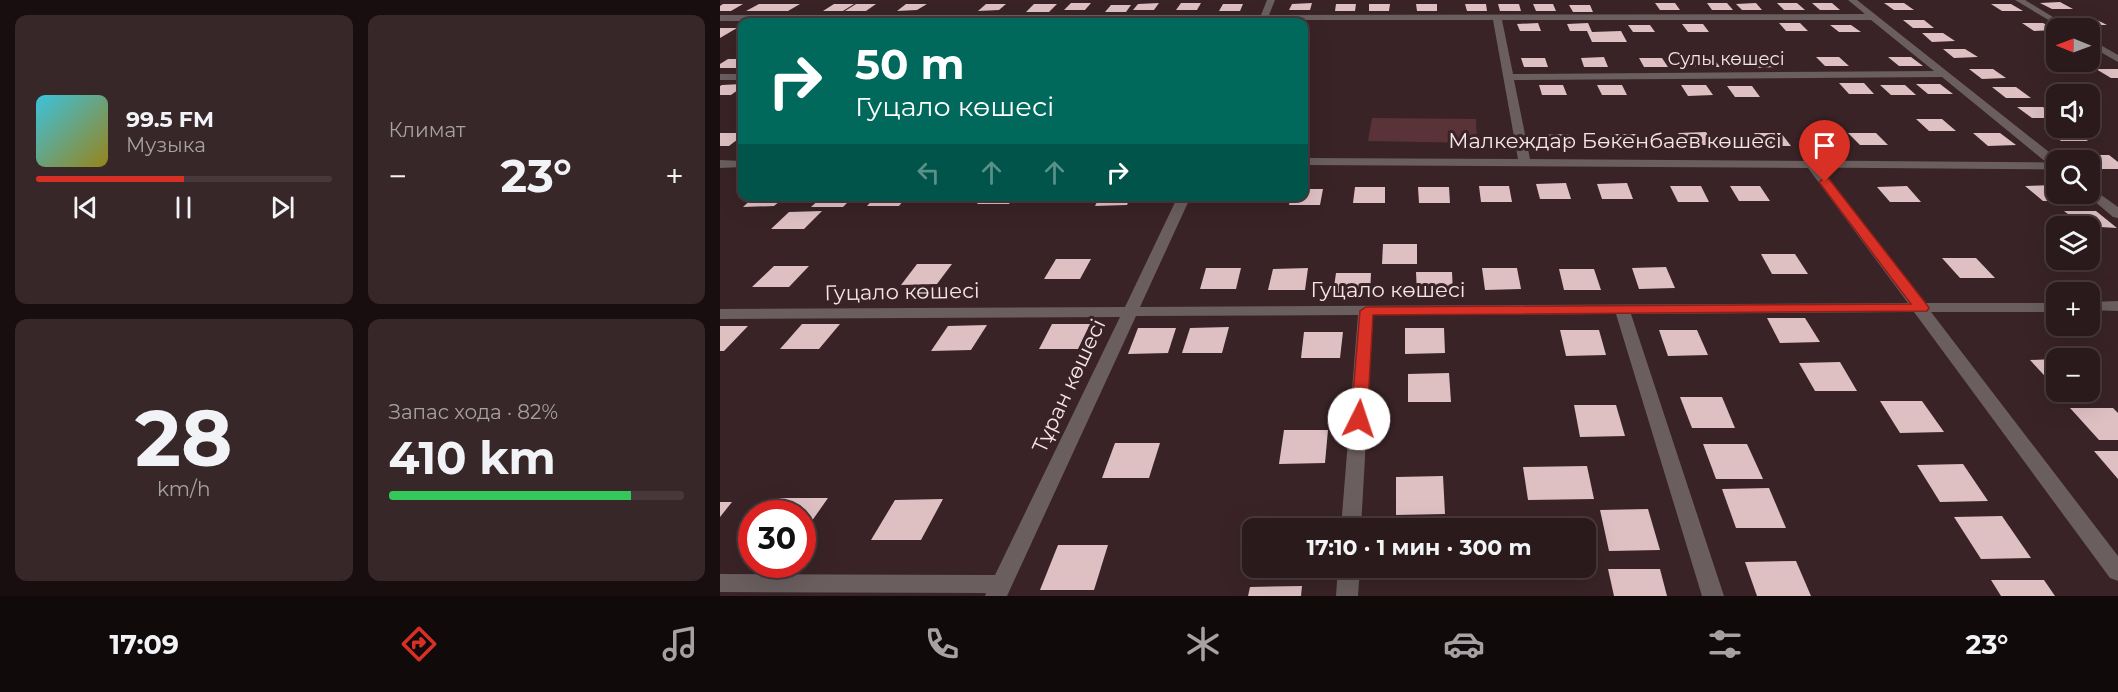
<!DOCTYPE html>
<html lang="ru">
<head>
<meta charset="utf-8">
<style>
  body { margin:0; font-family:Montserrat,sans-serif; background:#372729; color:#f1f3f6; height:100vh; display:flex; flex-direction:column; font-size:22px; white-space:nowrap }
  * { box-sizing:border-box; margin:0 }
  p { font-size:20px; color:#a6a1a3 }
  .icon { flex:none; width:33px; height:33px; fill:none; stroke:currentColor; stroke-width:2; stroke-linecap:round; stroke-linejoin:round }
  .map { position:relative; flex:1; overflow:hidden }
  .sheet { display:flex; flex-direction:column; gap:15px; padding:15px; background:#180e0f; width:720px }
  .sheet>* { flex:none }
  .hud { position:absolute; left:18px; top:18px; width:570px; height:183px; border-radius:12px; box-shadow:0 6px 24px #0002,0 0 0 2px #47383b; background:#00695c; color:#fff; overflow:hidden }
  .needle { width:39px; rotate:271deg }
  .buttons { position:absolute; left:1326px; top:18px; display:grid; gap:12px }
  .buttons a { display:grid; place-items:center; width:54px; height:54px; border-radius:12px; background:#2b1a1c; box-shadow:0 6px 24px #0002,0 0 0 2px #47383b; font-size:30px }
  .speed { position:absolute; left:18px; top:500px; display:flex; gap:12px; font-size:30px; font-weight:700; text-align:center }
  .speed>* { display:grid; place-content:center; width:78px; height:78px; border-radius:50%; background:#2b1a1c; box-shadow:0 6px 24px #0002,0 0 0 2px #47383b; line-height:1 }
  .speed .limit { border:9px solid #d22; background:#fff; color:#111 }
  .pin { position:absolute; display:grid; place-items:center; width:51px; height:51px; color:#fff; margin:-62px -26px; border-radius:50% 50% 50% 0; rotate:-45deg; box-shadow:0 0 6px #0007 }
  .pin .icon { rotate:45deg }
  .me { position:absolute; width:66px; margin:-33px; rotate:4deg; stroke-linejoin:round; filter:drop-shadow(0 0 4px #0008) }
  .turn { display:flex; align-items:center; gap:21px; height:126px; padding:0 18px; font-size:27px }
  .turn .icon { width:78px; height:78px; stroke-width:2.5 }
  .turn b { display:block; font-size:42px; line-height:51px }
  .lanes { display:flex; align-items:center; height:57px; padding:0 18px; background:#0003; justify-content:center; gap:30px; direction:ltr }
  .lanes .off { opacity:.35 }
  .big { font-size:45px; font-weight:700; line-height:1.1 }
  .sheet .widget { flex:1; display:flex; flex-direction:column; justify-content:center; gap:9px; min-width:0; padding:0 21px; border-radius:12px; background:#372729 }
  .sheet .dial { align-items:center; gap:0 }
  .dial b { font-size:78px; line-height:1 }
  .song { display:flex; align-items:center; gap:18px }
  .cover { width:72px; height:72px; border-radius:9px; background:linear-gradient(135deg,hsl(190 70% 55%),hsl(50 70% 35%)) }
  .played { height:6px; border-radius:3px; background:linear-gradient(90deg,#d93025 50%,#47383b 50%) }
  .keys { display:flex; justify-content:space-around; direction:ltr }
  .heat { display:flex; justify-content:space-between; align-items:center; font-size:33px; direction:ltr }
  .charge { height:9px; border-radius:4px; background:linear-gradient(90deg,#34c759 82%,#47383b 0) }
  .sheet .tiles { flex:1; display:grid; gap:15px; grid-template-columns:repeat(2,1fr) }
  .trip { position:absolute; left:522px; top:518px; width:354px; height:60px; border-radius:12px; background:#2b1a1c; box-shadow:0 6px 24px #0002,0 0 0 2px #47383b; font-weight:700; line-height:60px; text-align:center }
  .dock { display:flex; height:96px; justify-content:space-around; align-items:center; background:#110a0b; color:#a6a1a3 }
  .dock .icon { width:42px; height:42px }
  .dock .selected { color:#d93025 }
  .dock b { font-size:27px; color:#f1f3f6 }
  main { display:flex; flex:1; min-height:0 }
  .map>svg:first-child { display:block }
  .green { fill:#593338 }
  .building { fill:#dec0c3 }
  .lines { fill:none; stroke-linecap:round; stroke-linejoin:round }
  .lane { stroke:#6a5e5f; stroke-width:7 }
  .street { fill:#6a5e5f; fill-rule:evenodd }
  .route { fill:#d93025; stroke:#8d1f18; stroke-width:1.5 }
  .labels { text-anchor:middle; stroke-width:6; stroke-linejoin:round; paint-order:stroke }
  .far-street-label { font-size:18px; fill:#f4e5e6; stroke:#392326 }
  .street-label { font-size:21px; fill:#f4e5e6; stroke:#392326 }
</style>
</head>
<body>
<main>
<section class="sheet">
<div class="tiles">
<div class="widget">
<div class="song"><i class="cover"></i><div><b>99.5 FM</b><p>Музыка</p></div></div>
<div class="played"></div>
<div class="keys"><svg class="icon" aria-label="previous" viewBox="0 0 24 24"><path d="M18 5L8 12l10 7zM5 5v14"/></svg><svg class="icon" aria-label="pause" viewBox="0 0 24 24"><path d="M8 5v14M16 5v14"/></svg><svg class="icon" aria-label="next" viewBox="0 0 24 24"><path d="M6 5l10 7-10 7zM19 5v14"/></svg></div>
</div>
<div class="widget"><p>Климат</p>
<div class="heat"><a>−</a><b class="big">23°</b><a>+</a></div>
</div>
<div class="widget dial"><b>28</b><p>km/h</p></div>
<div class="widget"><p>Запас хода · 82%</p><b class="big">410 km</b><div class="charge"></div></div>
</div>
</section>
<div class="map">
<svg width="1398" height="596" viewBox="0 0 1398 596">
  <rect width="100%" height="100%" fill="#392326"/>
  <polygon class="green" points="652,118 756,119 757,143 648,141"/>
  <g class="building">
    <polygon points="1340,2 1353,9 1332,9 1320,3"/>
    <polygon points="351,3 371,3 365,10 344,10"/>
    <polygon points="439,3 434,10 413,10 418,4"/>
    <polygon points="461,3 481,3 477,10 456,10"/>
    <polygon points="592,3 590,10 569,10 572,4"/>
    <polygon points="935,3 955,3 960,10 940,10"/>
    <polygon points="987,3 1007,3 1013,10 992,10"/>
    <polygon points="1036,3 1042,10 1022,10 1016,4"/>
    <polygon points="1057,3 1077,3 1085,10 1064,10"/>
    <polygon points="1092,3 1112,3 1120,10 1100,10"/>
    <polygon points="1164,3 1184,3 1194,10 1174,10"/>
    <polygon points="3,4 23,4 11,11 0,11 0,6"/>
    <polygon points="39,4 80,4 68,11 26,11"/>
    <polygon points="114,4 134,4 123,11 103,11"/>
    <polygon points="136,4 156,4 146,11 125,11"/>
    <polygon points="186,4 207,4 197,10 177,11"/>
    <polygon points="266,4 286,4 279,10 258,11"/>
    <polygon points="314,4 337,4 329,12 306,12"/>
    <polygon points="503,4 523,4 520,11 499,11"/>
    <polygon points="616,4 636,4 635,11 615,11"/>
    <polygon points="649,4 670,4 669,11 649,11"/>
    <polygon points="696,4 717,4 717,11 697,11"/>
    <polygon points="745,4 766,4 767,11 747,11"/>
    <polygon points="778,4 799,4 801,11 780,11"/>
    <polygon points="813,4 833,4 836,11 816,11"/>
    <polygon points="1271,4 1291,4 1303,11 1282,11"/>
    <polygon points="391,5 411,5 406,12 385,12"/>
    <polygon points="849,5 870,5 873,12 853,12"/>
    <polygon points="1352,18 1373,18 1387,25 1365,25"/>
    <polygon points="1183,20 1204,20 1214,28 1193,28"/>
    <polygon points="818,23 821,31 800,31 797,24"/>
    <polygon points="868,23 872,32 901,31 907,42 872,42 867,31 850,31 847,24"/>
    <polygon points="1059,23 1080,23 1088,31 1066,31"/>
    <polygon points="1302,23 1323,23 1336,30 1314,31"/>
    <polygon points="962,24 983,24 989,32 968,32"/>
    <polygon points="908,25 930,25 935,32 913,32"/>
    <polygon points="1110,25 1131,25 1141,32 1119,32"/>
    <polygon points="0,28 17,28 0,38"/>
    <polygon points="1202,33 1223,33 1235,41 1212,42"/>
    <polygon points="1223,49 1245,49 1258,57 1234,58"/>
    <polygon points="884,57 888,67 864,67 861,58"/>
    <polygon points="1096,57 1119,57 1129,66 1105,66"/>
    <polygon points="1168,57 1191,57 1203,66 1179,66"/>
    <polygon points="801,58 825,58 828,67 804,67"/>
    <polygon points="919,58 942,58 948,67 924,67"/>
    <polygon points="970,58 993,58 1000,67 976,67"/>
    <polygon points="1026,58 1049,58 1057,67 1034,68"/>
    <polygon points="8,59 22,59 22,64 17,68 0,68 0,64"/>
    <polygon points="1249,69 1273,69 1286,78 1262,79"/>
    <polygon points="1376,69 1398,69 1398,78 1391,78"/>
    <polygon points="1119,83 1144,83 1154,94 1129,94"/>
    <polygon points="22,84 22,87 11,95 0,95 0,86 2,85"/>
    <polygon points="1196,84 1220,84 1233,94 1208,94"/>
    <polygon points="819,85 843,85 847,95 822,95"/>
    <polygon points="877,85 902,85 907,95 882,95"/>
    <polygon points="961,85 986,85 993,95 968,96"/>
    <polygon points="1160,85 1185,85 1196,95 1171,95"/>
    <polygon points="1007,86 1032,86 1040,97 1015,97"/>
    <polygon points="1272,87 1296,87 1311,98 1286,98"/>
    <polygon points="1297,107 1323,107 1336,118 1312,118"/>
    <polygon points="1196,119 1222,119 1236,131 1209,131"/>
    <polygon points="1324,128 1351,128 1368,141 1341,141"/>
    <polygon points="986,132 994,145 966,145 958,133"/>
    <polygon points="0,133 22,133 22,136 9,146 0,146"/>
    <polygon points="1034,133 1061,133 1071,146 1043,146"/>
    <polygon points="1128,133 1156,133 1168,145 1140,145"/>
    <polygon points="1253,133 1280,133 1296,145 1268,146"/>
    <polygon points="850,134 854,147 826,147 822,135"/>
    <polygon points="891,134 918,134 924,147 896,147"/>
    <polygon points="1360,155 1389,155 1398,162 1398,169 1379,169"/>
    <polygon points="846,183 851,199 820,199 816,184"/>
    <polygon points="907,183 913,199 882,199 877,184"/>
    <polygon points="1335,185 1336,194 1345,194 1354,201 1323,201 1305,186"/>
    <polygon points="759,186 789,186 792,202 761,202"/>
    <polygon points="950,186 981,186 989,202 958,202"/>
    <polygon points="1010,186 1040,186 1050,201 1019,201"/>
    <polygon points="1187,186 1201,202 1170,202 1157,187"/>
    <polygon points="635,187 665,187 665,203 633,203"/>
    <polygon points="698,187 729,187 730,203 699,203"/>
    <polygon points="584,189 603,189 600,205 569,205 571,196 584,196"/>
    <polygon points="35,196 66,196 54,206 23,207"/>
    <polygon points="103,196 134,196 123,207 91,207"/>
    <polygon points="156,196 187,196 179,206 147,206"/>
    <polygon points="263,196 294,196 289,204 257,204"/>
    <polygon points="380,196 411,196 407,205 375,206"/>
    <rect x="507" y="196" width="31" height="3"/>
    <polygon points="102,211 84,229 51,229 69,212"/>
    <polygon points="1344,211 1376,211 1397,228 1363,226"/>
    <polygon points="663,244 697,244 697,264 662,264"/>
    <polygon points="1041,254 1075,254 1088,274 1052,274"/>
    <polygon points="1222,258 1256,258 1275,278 1240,278"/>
    <polygon points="336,259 371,259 360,279 324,279"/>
    <polygon points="197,264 232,264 217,284 181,285"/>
    <polygon points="54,266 89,266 69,287 32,287"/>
    <polygon points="946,267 955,288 919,289 912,268"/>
    <polygon points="486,268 521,268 516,289 480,289"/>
    <polygon points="588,268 585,290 548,290 553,269"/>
    <polygon points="762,268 797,268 801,289 765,290"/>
    <polygon points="839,269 874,269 881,290 844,290"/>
    <polygon points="696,272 732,272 733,293 697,293"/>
    <polygon points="616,273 651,273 650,294 613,294"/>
    <polygon points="1047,318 1085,318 1100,342 1060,343"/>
    <polygon points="82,324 120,324 99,349 60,349"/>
    <polygon points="332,324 370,324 358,349 319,349"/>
    <polygon points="267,325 251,350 211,351 228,326"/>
    <polygon points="0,326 28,326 4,351 0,351"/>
    <polygon points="509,327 502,353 462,353 470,328"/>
    <polygon points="418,328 456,328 448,353 408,354"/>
    <polygon points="685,328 724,328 725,353 685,354"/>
    <polygon points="840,330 879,330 886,355 846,356"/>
    <polygon points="939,330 977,330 988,355 948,356"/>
    <polygon points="584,332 623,332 620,358 581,358"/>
    <polygon points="1336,359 1336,387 1335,387 1310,360"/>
    <polygon points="1120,362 1137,391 1095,391 1079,363"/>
    <polygon points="729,373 731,402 688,402 688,374"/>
    <polygon points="960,397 1002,397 1015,428 972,428"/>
    <polygon points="1160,401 1202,401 1224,432 1180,433"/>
    <polygon points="854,405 896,405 905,436 860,437"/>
    <polygon points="1350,408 1393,408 1398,413 1398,440 1379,440"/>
    <polygon points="564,430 608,430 605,463 559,464"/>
    <polygon points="395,443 440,443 429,478 382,478"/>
    <polygon points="983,444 1027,444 1043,479 996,479"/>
    <polygon points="1374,451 1398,451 1398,479"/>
    <polygon points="1243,464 1268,501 1220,502 1197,465"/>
    <polygon points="867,466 874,499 808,500 803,467"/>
    <polygon points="723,476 725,514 676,515 676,477"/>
    <polygon points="1049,488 1066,528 1016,528 1002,489"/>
    <polygon points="60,498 108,498 82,535 82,513 49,513"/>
    <polygon points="223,499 201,540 151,540 175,500"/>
    <polygon points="0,502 12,502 0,517"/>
    <polygon points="928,509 940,550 889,551 880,510"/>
    <polygon points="1282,516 1311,558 1261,559 1234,517"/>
    <polygon points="547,517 596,517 595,528 545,528"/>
    <polygon points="338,545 388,545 374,590 320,590"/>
    <polygon points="1076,561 1091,596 1037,596 1025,562"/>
    <polygon points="888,569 940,569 947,596 894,596"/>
    <polygon points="1271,580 1324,580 1335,596 1281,596"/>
    <polygon points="582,586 581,596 528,596 530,587"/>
  </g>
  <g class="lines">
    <polyline class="lane" points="1091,164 1336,166"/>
    <g class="street">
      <path d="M547,0H555L549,15L1145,14L1128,0H1137L1339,160H1336V167H1332L1222,77L794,80L810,159L1095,161L1204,303H1336V312H1211L1398,556V581L1390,578L1194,312L911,314L1004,596H982L896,314L653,315L641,528H621L638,315L416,316L287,596H265L266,593L0,592V574L275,575L400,317L0,319V309L405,307L458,196H471L420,307L1188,303L1088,168L584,165V158L798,159L773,20H547L546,22H538V20L0,21V15H541ZM782,20H1151L1214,71L793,74Z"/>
      <polygon points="1295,0 1305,0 1351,28 1342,28"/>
      <polygon points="1370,39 1398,55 1398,62 1370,46"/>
      <rect x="0" y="74" width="22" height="6"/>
      <polygon points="0,160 22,161 22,167 0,168"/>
      <polygon points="1370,187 1398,207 1398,218 1393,217 1366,194 1370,194"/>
      <polygon points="1398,301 1398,311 1370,310 1370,302"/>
      <polygon points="618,567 640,567 638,596 616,596"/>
    </g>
  </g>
  <polygon class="route" points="1105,178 1109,179 1207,305 1209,308 1207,311 653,315 647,419 645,423 633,423 631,419 640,311 646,307 1191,304 1099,182"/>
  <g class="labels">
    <g class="far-street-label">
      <text x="1006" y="65">Сулы көшесі</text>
    </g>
    <g class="street-label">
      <text x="895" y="148">Малкеждар Бөкенбаев көшесі</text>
      <text x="668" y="297">Гуцало көшесі</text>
      <text transform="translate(182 292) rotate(-1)" y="7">Гуцало көшесі</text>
      <text transform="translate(349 386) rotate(-65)" y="7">Тұран көшесі</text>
    </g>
  </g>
</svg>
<div class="buttons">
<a><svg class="needle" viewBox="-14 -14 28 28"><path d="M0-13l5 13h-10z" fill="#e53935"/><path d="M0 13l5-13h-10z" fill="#a6a1a3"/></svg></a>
<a><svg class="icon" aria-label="sound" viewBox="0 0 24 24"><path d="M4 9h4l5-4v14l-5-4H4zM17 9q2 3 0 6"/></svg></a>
<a><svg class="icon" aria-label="search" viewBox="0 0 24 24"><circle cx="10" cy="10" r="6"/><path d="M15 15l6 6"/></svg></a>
<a><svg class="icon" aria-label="layers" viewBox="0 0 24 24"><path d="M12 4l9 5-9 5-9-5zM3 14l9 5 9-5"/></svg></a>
<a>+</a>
<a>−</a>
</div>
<div class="speed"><div class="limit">30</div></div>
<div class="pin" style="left:1105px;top:182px;background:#d93025"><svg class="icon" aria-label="arrive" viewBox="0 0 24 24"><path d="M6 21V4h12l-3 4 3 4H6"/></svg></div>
<svg class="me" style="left:639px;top:419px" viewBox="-20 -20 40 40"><circle r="19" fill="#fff"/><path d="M0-13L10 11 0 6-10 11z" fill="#d93025"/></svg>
<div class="trip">17:10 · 1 мин · 300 m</div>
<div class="hud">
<div class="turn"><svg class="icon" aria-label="right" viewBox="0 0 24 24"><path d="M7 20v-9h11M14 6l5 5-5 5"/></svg><div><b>50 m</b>Гуцало көшесі</div></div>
<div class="lanes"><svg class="icon off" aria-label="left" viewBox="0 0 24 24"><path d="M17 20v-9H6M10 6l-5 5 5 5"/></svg><svg class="icon off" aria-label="ahead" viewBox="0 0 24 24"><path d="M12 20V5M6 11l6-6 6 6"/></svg><svg class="icon off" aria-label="ahead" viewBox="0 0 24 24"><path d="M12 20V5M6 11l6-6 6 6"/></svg><svg class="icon" aria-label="right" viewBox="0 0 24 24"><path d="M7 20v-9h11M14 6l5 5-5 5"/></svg></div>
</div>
</div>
</main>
<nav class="dock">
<b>17:09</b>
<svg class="icon selected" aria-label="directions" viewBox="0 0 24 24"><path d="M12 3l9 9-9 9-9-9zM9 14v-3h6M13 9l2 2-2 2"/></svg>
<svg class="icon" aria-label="music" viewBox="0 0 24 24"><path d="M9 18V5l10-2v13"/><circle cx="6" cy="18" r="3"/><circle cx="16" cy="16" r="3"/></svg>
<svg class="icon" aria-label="phone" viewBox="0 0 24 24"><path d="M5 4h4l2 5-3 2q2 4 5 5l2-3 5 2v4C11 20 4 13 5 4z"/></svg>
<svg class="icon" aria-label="climate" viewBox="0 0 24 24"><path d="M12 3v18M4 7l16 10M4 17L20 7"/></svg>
<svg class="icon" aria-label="car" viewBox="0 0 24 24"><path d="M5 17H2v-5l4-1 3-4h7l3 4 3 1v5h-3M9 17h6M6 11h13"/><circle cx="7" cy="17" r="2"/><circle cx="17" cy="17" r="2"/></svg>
<svg class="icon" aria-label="filters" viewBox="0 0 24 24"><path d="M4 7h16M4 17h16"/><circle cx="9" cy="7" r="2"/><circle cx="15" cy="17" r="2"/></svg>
<b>23°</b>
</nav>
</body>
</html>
